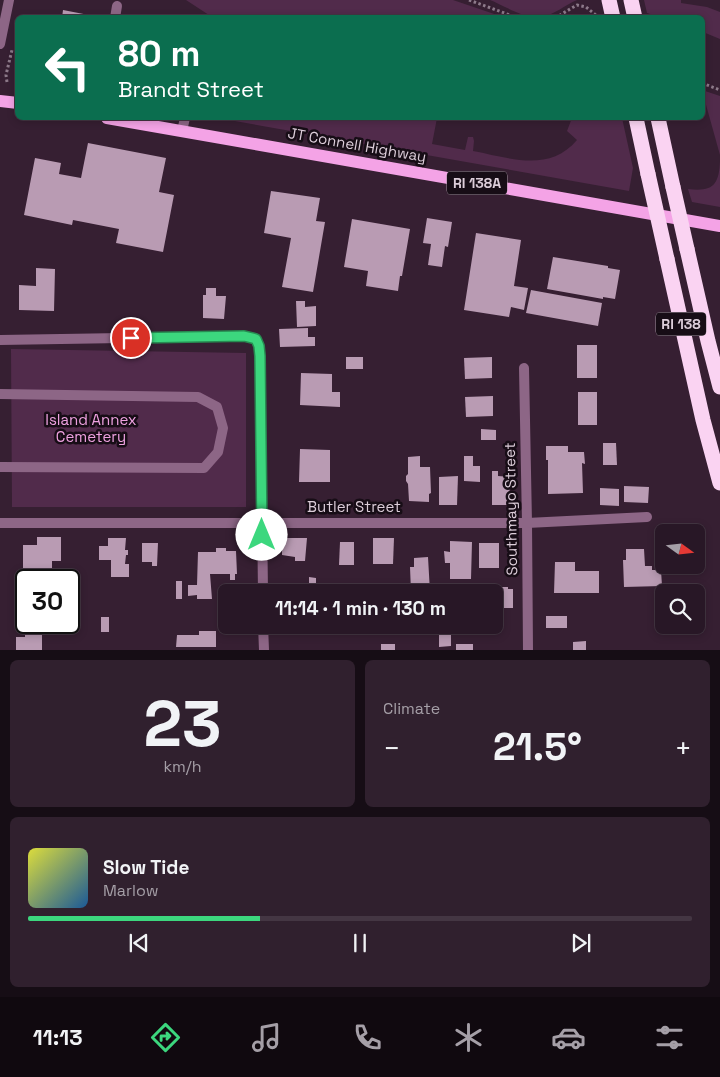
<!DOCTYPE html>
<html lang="en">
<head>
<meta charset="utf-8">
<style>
  body { margin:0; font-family:"Space Grotesk",sans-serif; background:#30202e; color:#f1f3f6; height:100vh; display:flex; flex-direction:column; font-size:19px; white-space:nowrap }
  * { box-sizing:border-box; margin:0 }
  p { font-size:16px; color:#a59fa7 }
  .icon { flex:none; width:28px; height:28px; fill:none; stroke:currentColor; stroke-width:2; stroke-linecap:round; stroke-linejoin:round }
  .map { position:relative; height:650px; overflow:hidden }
  .side { display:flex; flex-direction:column; gap:10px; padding:10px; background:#160d15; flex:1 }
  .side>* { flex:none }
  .top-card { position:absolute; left:15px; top:15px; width:690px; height:105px; border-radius:8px; box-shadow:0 2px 8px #0003,0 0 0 1px #443643; background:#0b6e4f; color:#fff; overflow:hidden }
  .needle { width:32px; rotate:105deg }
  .fabs { position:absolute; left:655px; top:524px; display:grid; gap:10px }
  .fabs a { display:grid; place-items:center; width:50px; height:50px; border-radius:8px; background:#281726; box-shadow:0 2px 8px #0003,0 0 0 1px #443643; font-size:25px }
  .speed { position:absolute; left:15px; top:569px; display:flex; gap:10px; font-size:25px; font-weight:700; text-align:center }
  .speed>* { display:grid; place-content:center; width:65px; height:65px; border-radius:50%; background:#281726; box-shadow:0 2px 8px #0003,0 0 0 1px #443643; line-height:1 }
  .speed .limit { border:2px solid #111; border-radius:8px; background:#fff; color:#111 }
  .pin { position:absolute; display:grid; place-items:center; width:42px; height:42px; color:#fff; margin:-21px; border:2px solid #fff; border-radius:50%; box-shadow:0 1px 5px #0007 }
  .me { position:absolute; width:55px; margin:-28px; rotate:0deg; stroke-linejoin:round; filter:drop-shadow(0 0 4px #0008) }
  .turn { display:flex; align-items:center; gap:18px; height:105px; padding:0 20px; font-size:22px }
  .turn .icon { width:65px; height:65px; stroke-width:2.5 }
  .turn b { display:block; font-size:35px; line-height:42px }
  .big { font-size:38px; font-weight:600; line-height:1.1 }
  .side .tile { flex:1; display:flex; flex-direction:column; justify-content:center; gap:8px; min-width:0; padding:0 18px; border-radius:8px; background:#30202e }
  .side .dial { align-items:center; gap:0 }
  .dial b { font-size:65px; line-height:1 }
  .song { display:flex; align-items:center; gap:15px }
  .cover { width:60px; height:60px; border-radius:8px; background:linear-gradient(135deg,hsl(60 70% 55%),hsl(210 70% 35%)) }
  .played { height:5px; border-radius:2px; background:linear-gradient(90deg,#3cd77e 35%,#443643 35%) }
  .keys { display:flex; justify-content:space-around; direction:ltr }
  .heat { display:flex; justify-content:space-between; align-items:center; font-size:28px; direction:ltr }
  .side .tiles { flex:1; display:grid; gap:10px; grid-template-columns:1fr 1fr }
  .tile:last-child { grid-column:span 2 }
  .trip { position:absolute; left:218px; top:584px; width:285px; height:50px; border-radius:8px; background:#281726; box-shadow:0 2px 8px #0003,0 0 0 1px #443643; font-weight:600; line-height:50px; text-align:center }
  .menu { display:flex; height:80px; justify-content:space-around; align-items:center; background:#10090f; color:#a59fa7 }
  .menu .icon { width:35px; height:35px }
  .menu .selected { color:#3cd77e }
  .menu b { font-size:22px; color:#f1f3f6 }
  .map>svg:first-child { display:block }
  .green { fill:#512b4b }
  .building { fill:#b99bb3 }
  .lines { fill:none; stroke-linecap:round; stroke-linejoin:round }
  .path { stroke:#8d7a8a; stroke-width:3; stroke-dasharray:2.5 2.5; stroke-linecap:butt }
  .service { stroke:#8d6686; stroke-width:10 }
  .minor { stroke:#8d6686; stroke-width:10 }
  .tertiary { stroke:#8d6686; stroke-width:10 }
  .primary { stroke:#f4a3e6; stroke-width:12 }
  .motorway { stroke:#fad3f2; stroke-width:15 }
  .motorway-bridge { stroke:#fad3f2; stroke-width:15 }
  .route-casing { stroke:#278c52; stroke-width:12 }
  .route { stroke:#3cd77e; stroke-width:9 }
  .labels { text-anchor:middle; stroke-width:5; stroke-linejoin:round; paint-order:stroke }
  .shield { fill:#170d16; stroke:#a1939e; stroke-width:1 }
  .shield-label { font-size:14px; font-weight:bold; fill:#dccdd9 }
  .street-label { font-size:15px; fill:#dccdd9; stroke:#170d16 }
  .park-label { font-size:15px; fill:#eea1e0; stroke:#170d16 }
</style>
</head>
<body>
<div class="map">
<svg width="720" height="650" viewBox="0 0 720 650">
  <rect width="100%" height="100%" fill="#361f32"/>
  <g class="green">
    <polygon points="186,0 453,0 503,17 212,17"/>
    <path d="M490,0H577C565,5 554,15 541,17C526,20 503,5 490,0Z"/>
    <polygon points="644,0 681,0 681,3 707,7 720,12 720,39 703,32 702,18 660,17 647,13"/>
    <polygon points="702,90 720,96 720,155 703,94"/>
    <path d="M218,118H437L432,144L465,150L468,137H473L474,141L473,151C510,158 549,173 577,140L567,131L572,118H622L633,168L629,191Z"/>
    <path d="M720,161V207L692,202L688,189C713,192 719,185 720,161Z"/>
    <polygon points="11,349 246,353 246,507 12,507"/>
  </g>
  <g class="building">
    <polygon points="63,10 99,17 99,18 62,18"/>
    <polygon points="88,143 166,158 159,192 174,195 163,252 116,243 119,229 73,220 72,225 24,215 35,158 61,163 59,174 81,178"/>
    <polygon points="271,191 320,198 316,221 325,222 313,292 282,287 291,238 264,233"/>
    <polygon points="427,218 452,222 448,247 445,246 442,267 428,265 431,244 423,243"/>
    <polygon points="352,219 410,229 402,276 400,276 398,291 366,286 368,271 344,267"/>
    <polygon points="476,233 521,240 514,286 528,288 524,310 511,307 509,317 464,310"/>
    <polygon points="553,257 608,266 608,268 620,270 615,299 603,297 603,299 547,289"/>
    <polygon points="36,268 55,269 54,311 19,310 19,285 36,286"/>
    <polygon points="206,288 216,288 216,296 226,296 224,319 203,318 203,295 206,295"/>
    <polygon points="531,290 602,303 598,326 526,313"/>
    <polygon points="296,301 305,301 305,307 316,306 316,326 297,327"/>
    <polygon points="308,328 308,337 315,337 315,346 280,347 279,329"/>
    <rect x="577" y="345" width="20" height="33"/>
    <rect x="346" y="357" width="17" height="12"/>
    <polygon points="492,357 492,378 465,379 464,358"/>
    <polygon points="301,373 332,374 332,392 340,392 340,407 300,405"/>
    <rect x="578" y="392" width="19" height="33"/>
    <polygon points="493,396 493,416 466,417 465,397"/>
    <polygon points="481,429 496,430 496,440 481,440"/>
    <polygon points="603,443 616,443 617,465 603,465"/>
    <polygon points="546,446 568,446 568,452 584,452 585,464 582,463 583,493 548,494 548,460 546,460"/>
    <polygon points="300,449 330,450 330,482 299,482"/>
    <polygon points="420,456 420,467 430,467 431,493 429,494 429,502 409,501 408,484 406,481 406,476 408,474 408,457"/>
    <polygon points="464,456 473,456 473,466 480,466 480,482 464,481"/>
    <polygon points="492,471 498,471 498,476 510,477 509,505 492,505"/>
    <polygon points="458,476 457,505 439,505 439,477"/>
    <polygon points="624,486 649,487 648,503 624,502"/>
    <polygon points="600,488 619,489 619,506 600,505"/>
    <polygon points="37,537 61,537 61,561 52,561 52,569 23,569 23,545 37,545"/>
    <polygon points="108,538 126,538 125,550 128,550 128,555 126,555 125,564 129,564 129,577 111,577 111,560 99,560 99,546 108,546"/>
    <polygon points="286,538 307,538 305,561 295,561 295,557 282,555 282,540 286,540"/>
    <polygon points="373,538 394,538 393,564 373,564"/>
    <polygon points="450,541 472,542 471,579 450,579 450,563 445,563 444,551 450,552"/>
    <polygon points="340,542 354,542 354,565 339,565"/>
    <polygon points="142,543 158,543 157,566 152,566 152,562 142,562"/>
    <rect x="479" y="543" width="20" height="25"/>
    <polygon points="216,548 226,548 226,551 236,551 237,574 235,574 235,580 230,580 230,574 210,574 212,599 197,599 197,595 188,596 188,585 197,585 198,552 216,552"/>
    <polygon points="626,549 644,549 645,566 652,566 652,570 661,570 662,586 624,587 623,560 626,560"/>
    <polygon points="428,557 430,592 411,592 410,567 414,567 414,558"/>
    <polygon points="555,562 575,562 575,571 599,571 599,593 554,593"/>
    <polygon points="309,577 316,578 316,590 309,590"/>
    <rect x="176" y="581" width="6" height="18"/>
    <polygon points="485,587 508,587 508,589 513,589 513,608 494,608 494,592 485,592"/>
    <rect x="221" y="607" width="5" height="18"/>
    <rect x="546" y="616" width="21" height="12"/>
    <rect x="101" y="617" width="8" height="15"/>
    <polygon points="25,622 37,622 36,632 42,633 42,650 16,650 16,637 25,637 25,634 21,634 22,624 25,624"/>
    <polygon points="439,630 451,630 451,646 439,647"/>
    <polygon points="199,631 216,631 216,647 176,647 177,635 199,635"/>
    <polygon points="586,641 586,650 573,650 573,642"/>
    <rect x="381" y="644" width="14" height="6"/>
    <rect x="456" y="644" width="17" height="6"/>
  </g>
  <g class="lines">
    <g class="path">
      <polyline points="469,0 518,18"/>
      <polyline points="555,18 577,5 586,7 597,16"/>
      <polyline points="7,82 6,75 12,50"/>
      <polyline points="702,83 720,90"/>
    </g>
    <g class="service">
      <polyline points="182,131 185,118"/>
      <polyline points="0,394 198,397 217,407 223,428 218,452 204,468 0,467"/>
    </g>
    <g class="minor">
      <polyline points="115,18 117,6"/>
      <polyline points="0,340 244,336 255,339 259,346 260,356 263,592"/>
      <polyline points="524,368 527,523 528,650"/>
      <polyline points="0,523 527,523 647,517"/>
      <polyline points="263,625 264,650"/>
    </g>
    <polyline class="tertiary" points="0,44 9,0"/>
    <g class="primary">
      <polyline points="0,101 18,103"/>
      <polyline points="107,118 720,226"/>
    </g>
    <g class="motorway">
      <polyline points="609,0 613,18"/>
      <polyline points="631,0 635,18"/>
      <polyline points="636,118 648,174"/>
      <polyline points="658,118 673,187"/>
      <polyline points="687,249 708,341 720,387"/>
      <polyline points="667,259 703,420 720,483"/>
    </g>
    <g class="motorway-bridge">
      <polyline points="648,174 667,259"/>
      <polyline points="673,187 687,249"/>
    </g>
  </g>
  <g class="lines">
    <defs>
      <polyline id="route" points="131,338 244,336 256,339 259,346 260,356 262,535"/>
    </defs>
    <use href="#route" class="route-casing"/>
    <use href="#route" class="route"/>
  </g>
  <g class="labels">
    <g class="shield">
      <rect x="447" y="171.5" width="60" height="23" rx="4"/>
      <rect x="656" y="312.5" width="50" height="23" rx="4"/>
    </g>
    <g class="shield-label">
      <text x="477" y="188">RI 138A</text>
      <text x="681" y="329">RI 138</text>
    </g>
    <g class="street-label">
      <text transform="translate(357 145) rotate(10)" y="5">JT Connell Highway</text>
      <text x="354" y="512">Butler Street</text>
      <text transform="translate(511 509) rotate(-91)" y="5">Southmayo Street</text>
    </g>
    <g class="park-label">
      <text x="91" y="425">Island Annex<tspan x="91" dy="17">Cemetery</tspan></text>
    </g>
  </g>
</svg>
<div class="fabs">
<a><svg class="needle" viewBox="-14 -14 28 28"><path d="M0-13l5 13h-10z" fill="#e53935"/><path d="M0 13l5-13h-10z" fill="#a59fa7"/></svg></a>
<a><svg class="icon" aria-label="search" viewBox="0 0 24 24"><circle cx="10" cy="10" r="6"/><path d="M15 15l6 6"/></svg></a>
</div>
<div class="speed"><div class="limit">30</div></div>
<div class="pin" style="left:131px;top:338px;background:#d93025"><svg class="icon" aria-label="arrive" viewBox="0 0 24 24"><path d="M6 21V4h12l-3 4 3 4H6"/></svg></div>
<svg class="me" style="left:262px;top:535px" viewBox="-20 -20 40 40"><circle r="19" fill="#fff"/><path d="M0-13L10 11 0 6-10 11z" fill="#3cd77e"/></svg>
<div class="trip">11:14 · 1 min · 130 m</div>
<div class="top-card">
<div class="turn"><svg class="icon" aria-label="left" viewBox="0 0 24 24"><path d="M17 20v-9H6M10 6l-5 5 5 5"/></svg><div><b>80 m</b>Brandt Street</div></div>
</div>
</div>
<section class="side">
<div class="tiles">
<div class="tile dial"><b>23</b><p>km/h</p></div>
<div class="tile"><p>Climate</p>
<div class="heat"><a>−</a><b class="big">21.5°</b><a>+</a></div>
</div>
<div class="tile">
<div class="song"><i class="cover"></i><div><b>Slow Tide</b><p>Marlow</p></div></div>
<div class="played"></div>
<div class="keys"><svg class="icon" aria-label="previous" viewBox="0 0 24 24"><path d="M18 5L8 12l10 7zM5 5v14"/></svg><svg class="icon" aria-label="pause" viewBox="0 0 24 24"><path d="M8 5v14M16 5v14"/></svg><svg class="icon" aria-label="next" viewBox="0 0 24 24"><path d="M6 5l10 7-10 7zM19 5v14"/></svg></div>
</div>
</div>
</section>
<nav class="menu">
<b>11:13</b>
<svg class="icon selected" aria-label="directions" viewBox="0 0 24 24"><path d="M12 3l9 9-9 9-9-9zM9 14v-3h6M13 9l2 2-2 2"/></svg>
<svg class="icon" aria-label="music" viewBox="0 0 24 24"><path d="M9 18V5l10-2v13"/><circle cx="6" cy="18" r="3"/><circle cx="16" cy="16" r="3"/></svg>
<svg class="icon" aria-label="phone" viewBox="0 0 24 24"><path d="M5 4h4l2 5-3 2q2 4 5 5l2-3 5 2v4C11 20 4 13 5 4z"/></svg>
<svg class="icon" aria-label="climate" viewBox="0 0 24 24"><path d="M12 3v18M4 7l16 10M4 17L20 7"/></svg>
<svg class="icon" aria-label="car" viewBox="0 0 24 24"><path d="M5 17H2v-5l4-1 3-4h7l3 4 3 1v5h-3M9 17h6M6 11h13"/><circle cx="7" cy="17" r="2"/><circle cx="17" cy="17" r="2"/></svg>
<svg class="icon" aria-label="filters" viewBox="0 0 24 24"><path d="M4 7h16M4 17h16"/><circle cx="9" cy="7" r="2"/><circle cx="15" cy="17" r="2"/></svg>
</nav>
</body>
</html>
